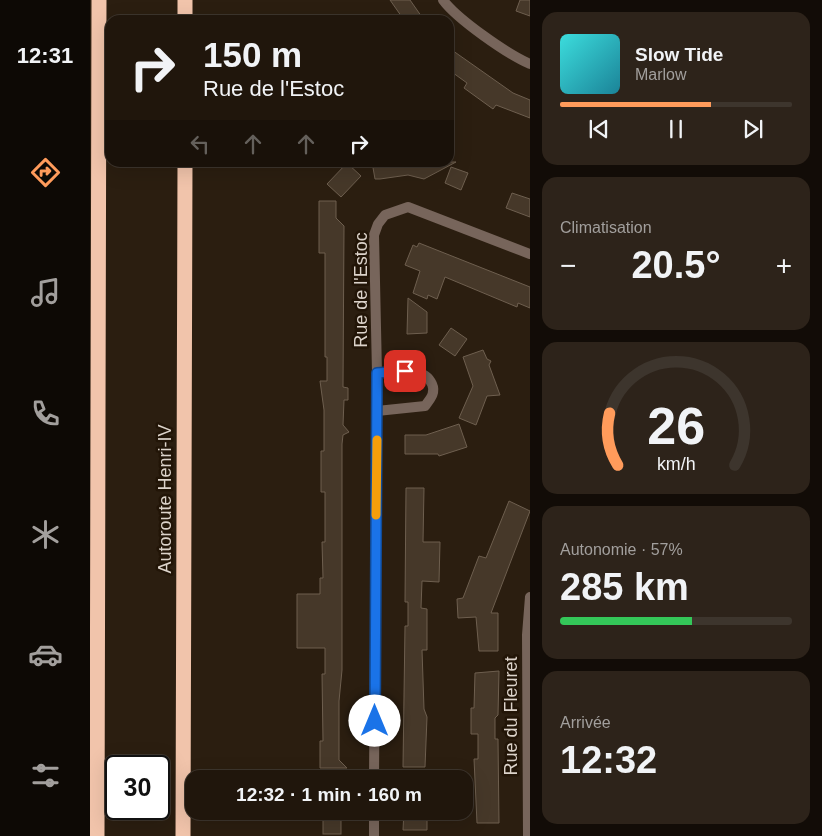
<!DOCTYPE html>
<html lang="fr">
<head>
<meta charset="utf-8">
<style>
  body { margin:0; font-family:Helvetica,sans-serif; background:#2d231a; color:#f1f3f6; height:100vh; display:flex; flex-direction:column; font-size:19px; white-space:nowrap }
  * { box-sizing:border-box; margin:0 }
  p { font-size:16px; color:#a29f9d }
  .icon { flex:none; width:28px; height:28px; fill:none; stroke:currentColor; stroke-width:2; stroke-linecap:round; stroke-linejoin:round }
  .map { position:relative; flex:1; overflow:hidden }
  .side { display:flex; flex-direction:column; gap:12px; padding:12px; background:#120c07; width:292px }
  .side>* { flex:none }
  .banner { position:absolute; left:15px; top:15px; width:349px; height:152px; border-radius:15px; box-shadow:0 5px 20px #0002,0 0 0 1px #3d352d; background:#20160c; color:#f1f3f6; overflow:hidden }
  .speed { position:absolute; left:15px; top:755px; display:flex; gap:10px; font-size:25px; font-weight:700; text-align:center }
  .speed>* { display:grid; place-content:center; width:65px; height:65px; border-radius:50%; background:#20160c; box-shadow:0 5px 20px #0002,0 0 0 1px #3d352d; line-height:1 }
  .speed .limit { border:2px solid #111; border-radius:8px; background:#fff; color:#111 }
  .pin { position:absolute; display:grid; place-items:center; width:42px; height:42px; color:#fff; margin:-21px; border-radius:10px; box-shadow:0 2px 8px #0006 }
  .me { position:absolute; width:55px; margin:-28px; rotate:0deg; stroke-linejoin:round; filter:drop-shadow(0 0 4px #0008) }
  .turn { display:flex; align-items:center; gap:18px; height:105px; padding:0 15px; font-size:22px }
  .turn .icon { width:65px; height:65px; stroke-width:2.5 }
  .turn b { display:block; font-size:35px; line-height:42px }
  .lanes { display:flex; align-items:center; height:48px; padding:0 15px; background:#0003; justify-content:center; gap:25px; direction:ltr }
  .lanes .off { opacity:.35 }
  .big { font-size:38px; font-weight:700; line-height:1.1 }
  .side .card { flex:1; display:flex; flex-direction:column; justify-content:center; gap:8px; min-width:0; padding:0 18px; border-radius:15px; background:#2d231a }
  .side .dial { align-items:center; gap:0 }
  .dial svg { height:130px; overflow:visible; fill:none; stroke:#3d352d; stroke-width:7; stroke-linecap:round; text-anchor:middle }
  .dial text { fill:#f1f3f6; stroke:none }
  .song { display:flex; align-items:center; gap:15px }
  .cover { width:60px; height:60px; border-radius:8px; background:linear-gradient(135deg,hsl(180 70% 55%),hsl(190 70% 35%)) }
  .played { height:5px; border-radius:2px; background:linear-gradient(90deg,#ff9b5b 65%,#3d352d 65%) }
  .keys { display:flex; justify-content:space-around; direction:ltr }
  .heat { display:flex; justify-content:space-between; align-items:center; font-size:28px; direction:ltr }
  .charge { height:8px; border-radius:4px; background:linear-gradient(90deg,#34c759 57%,#3d352d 0) }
  .trip { position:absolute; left:95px; top:770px; width:288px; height:50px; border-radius:15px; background:#20160c; box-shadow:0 5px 20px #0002,0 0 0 1px #3d352d; font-weight:700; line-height:50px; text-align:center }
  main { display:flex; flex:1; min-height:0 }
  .dock { display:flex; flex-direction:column; width:90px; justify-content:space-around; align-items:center; background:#0d0905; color:#a29f9d }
  .dock .icon { width:35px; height:35px }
  .dock .current { color:#ff9b5b }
  .dock b { font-size:22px; color:#f1f3f6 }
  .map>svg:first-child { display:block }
  .building { fill:#463829; stroke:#6e5f4f }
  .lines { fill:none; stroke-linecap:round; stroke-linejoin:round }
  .minor { stroke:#77655b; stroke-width:10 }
  .tertiary { stroke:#77655b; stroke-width:10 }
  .motorway { stroke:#f1c4ab; stroke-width:15 }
  .route-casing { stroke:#114b97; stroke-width:12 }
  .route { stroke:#1a73e8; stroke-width:9 }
  .slow { stroke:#f59e0b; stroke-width:9 }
  .labels { text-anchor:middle; stroke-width:5; stroke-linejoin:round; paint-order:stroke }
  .street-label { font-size:18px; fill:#dcd3ca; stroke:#221507 }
</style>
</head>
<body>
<main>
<nav class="dock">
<b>12:31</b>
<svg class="icon current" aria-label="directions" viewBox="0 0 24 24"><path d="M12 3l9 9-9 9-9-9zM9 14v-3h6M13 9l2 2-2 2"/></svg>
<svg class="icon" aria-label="music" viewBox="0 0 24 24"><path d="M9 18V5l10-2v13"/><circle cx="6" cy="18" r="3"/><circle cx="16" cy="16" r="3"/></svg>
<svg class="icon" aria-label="phone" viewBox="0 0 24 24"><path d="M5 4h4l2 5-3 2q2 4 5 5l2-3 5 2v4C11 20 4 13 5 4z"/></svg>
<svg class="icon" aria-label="climate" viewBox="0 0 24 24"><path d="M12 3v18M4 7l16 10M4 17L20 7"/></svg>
<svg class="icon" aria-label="car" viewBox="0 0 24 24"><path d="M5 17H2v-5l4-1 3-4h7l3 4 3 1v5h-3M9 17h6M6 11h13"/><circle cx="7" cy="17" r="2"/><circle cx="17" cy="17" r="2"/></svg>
<svg class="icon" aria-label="filters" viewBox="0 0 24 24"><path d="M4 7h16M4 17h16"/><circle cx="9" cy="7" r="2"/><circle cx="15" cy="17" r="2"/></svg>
</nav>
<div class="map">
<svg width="440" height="836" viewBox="0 0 440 836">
  <rect width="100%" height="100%" fill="#2b1e10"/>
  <g class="building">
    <polygon points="300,0 320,0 334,20 314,20"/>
    <polygon points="430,0 440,0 440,16 426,11"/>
    <polygon points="359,48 423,93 440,100 440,118 406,105 403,109 374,88 377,83 359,70"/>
    <polygon points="282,162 366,162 334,179 318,175 290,179 285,179"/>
    <polygon points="257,163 271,176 251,197 237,184"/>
    <polygon points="361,167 378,173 371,190 355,183"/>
    <polygon points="422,193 440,199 440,217 416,208"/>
    <polygon points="229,201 246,201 246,218 254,226 253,387 258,388 258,400 254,400 253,425 259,432 253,435 252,444 252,670 249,701 249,760 257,768 230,768 230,741 233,741 232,674 235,674 235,648 207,648 207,594 230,594 230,578 233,578 232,542 235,542 235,492 231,492 231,451 234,451 234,410 230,381 237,381 237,357 235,357 235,253 229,253"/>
    <polygon points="329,243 440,287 440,308 428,303 427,307 355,277 347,299 338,295 337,299 323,293 330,271 315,265 323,245 327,247"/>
    <polygon points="318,298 337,312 337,333 317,334"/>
    <polygon points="361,328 377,339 365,356 349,345"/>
    <polygon points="393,350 397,359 401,361 399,365 410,395 397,396 386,425 369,418 383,386 373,357"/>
    <polygon points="369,424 377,447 349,456 348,454 315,454 315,435 336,435"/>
    <polygon points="316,488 334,488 333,542 350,542 349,582 332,581 331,608 337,609 337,650 332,650 334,709 337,717 335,767 313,767 315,626 318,626 318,602 315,602"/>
    <polygon points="419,501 440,511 401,613 408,613 408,651 389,651 386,617 368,618 367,599 373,598 389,556 396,558"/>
    <polygon points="409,671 408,715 405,718 405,739 408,739 409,823 387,823 384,759 388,759 388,734 381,734 381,708 384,708 385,673"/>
    <polygon points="314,811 334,811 337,815 337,830 313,830"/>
    <rect x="233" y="817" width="18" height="17"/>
  </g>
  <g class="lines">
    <g class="minor">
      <path d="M287,411L335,406C340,399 346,393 342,384C333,364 305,372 287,373"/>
      <polyline points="284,779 287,373 284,235 288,224 295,215 318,207 440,254"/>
      <polyline points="284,836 284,811"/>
      <polyline points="438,836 437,635 440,597"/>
    </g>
    <path class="tertiary" d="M353,0C367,19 417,54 440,64"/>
    <g class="motorway">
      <polyline points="95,20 95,0"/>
      <polyline points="7,836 9,0"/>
      <polyline points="93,836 95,162"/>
    </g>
  </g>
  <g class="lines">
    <defs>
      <polyline id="route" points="285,721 287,373 315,371"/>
    </defs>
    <use href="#route" class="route-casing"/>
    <use href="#route" class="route"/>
    <polyline class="slow" points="286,515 287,440"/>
  </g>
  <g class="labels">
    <g class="street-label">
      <text transform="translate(271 290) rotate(-90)" y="6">Rue de l'Estoc</text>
      <text transform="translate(75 499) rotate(-90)" y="6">Autoroute Henri-IV</text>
      <text transform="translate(421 716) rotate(-90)" y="6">Rue du Fleuret</text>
    </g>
  </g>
</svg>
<div class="speed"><div class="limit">30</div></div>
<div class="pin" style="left:315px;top:371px;background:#d93025"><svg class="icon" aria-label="arrive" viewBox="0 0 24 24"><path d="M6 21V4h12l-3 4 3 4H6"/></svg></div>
<svg class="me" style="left:285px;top:721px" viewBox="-20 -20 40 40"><circle r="19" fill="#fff"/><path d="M0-13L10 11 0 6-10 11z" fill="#1a73e8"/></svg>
<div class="trip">12:32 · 1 min · 160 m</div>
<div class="banner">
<div class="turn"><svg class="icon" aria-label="right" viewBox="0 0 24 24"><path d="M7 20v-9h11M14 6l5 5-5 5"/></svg><div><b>150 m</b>Rue de l'Estoc</div></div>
<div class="lanes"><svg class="icon off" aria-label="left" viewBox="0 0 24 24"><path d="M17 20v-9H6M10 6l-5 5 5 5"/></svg><svg class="icon off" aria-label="ahead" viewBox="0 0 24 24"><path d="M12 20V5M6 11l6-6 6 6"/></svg><svg class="icon off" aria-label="ahead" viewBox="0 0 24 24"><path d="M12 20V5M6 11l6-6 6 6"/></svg><svg class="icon" aria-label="right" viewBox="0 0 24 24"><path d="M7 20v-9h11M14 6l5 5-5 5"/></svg></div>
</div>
</div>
<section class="side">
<div class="card">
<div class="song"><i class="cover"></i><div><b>Slow Tide</b><p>Marlow</p></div></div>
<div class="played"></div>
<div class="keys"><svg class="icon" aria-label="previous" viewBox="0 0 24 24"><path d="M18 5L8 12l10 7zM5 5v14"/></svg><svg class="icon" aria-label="pause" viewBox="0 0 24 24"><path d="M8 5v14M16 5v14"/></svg><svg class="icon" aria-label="next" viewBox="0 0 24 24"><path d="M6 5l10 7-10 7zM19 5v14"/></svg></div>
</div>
<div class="card"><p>Climatisation</p>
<div class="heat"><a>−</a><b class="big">20.5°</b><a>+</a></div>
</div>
<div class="card dial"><svg viewBox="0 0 100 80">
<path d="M14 69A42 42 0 1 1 86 69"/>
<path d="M14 69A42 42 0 0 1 9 37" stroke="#ff9b5b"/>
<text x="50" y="56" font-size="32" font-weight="700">26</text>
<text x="50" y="72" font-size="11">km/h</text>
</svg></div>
<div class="card"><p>Autonomie · 57%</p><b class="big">285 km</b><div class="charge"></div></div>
<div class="card"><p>Arrivée</p><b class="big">12:32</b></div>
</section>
</main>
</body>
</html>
